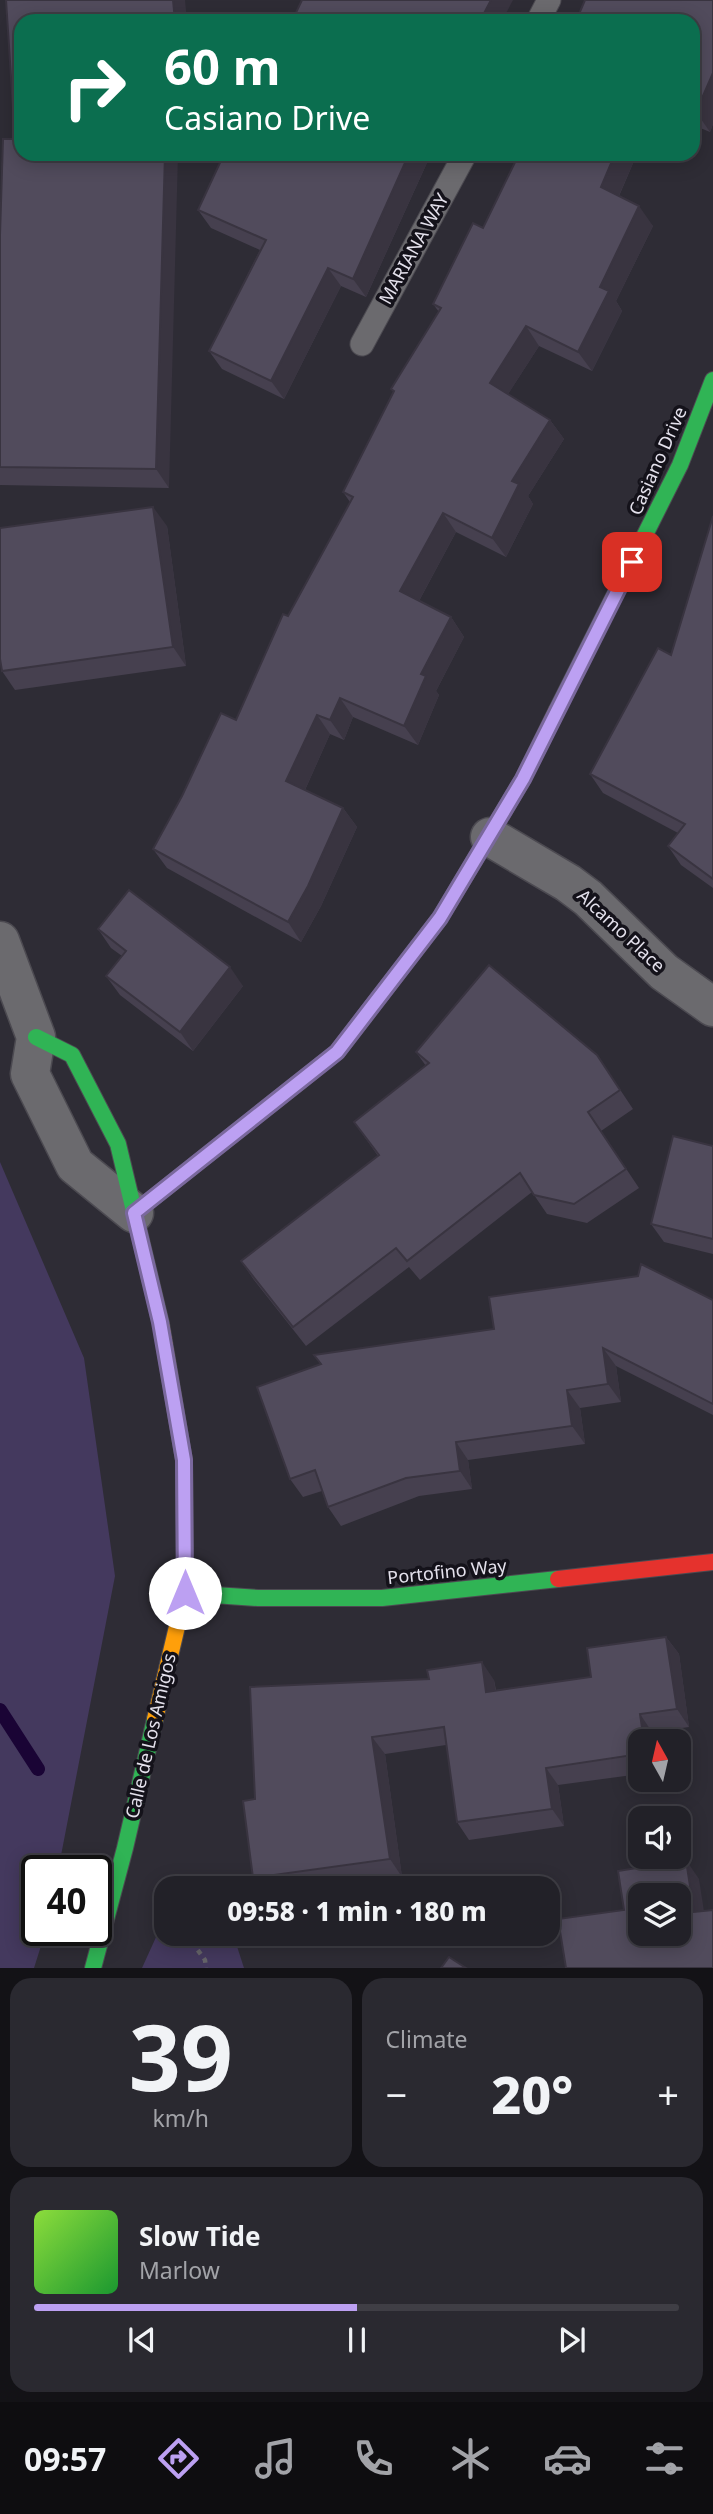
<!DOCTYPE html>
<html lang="en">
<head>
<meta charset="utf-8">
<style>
  body { margin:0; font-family:"Noto Sans",sans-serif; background:#2a2930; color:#f1f3f6; height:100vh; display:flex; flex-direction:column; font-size:26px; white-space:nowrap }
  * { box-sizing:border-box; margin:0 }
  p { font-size:23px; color:#a2a3a8 }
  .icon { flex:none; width:38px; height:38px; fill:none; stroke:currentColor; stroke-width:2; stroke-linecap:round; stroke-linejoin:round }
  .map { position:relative; height:1968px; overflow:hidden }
  .details { display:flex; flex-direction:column; gap:10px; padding:10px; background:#131216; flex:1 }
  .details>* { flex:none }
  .hud { position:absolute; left:14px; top:14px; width:686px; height:147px; border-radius:21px; box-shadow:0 4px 18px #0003,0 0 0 2px #3f3e45; background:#0b6e4f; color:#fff; overflow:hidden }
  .needle { width:46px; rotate:352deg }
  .tools { position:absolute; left:628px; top:1729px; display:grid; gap:14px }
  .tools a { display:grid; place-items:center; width:63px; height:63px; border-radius:14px; background:#222128; box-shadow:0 4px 18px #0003,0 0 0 2px #3f3e45; font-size:35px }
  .speed { position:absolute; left:21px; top:1855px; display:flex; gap:14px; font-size:35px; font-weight:700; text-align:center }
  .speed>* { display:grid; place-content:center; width:91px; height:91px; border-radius:50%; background:#222128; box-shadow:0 4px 18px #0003,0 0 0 2px #3f3e45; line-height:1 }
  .speed .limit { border:4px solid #111; border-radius:10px; background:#fff; color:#111 }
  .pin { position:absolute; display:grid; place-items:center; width:60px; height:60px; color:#fff; margin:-30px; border-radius:14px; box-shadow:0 4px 10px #0006 }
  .me { position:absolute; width:77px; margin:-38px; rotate:0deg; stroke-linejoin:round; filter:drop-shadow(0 0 5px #0008) }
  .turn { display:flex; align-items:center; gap:24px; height:147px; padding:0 35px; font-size:32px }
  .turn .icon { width:91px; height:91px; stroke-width:2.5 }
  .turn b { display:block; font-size:49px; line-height:60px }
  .big { font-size:52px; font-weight:800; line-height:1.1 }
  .details .card { flex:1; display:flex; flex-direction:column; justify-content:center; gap:10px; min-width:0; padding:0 24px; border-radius:21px; background:#2a2930 }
  .details .dial { align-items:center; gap:0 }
  .dial b { font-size:91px; line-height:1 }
  .song { display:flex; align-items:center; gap:21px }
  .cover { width:84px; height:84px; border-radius:10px; background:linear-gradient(135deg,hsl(90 70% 55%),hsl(130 70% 35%)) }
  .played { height:7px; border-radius:4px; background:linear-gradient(90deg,#bca0f2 50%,#3f3e45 50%) }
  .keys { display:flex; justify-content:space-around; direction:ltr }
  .heat { display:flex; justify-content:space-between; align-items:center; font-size:38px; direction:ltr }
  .details .tiles { flex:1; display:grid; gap:10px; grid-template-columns:1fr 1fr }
  .card:last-child { grid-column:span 2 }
  .trip { position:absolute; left:154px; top:1876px; width:406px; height:70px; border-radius:21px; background:#222128; box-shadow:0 4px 18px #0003,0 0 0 2px #3f3e45; font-weight:800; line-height:70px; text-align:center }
  .tab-bar { display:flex; height:112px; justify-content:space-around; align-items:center; background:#0e0d10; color:#a2a3a8 }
  .tab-bar .icon { width:49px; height:49px }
  .tab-bar .active { color:#bca0f2 }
  .tab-bar b { font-size:32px; color:#f1f3f6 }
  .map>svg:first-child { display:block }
  .green { fill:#44395e }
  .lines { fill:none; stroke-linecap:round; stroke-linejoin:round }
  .stream { stroke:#1a0435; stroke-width:14 }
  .lane-casing { stroke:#4c4a51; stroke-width:25 }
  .street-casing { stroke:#4c4a51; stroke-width:41 }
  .fast-casing { stroke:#4c4a51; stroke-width:18 }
  .slow-casing { stroke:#4c4a51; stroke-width:18 }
  .jam-casing { stroke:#4c4a51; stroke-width:18 }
  .path { stroke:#656469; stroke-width:4.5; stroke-dasharray:5 5; stroke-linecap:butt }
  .lane { stroke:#6b6a6e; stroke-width:23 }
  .street { stroke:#6b6a6e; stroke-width:38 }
  .fast { stroke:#30b455; stroke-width:16 }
  .slow { stroke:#ff9f0a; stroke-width:16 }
  .jam { stroke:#e5322d; stroke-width:16 }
  .wall { fill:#46404f }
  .shaded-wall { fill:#393440 }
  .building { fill:#514b5c; stroke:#393440; stroke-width:2; fill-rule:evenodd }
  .route-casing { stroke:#7a689d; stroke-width:18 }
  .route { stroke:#bca0f2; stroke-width:12 }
  .labels { text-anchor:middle; stroke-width:7; stroke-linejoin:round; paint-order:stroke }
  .street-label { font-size:18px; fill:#e4e1ec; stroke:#14121a }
</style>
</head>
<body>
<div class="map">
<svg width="713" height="1968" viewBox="0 0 713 1968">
  <rect width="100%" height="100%" fill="#2e2c35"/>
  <g class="green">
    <polygon points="0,1162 84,1358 115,1576 58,1871 37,1871 37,1930 46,1930 34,1968 0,1968"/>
    <polygon points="171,1934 233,1934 244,1968 142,1968 157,1935"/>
  </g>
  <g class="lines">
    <polyline class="stream" points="0,1710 38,1769"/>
    <defs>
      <g id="lane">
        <polyline points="538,21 549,0"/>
        <polyline points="362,344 465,154"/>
      </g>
      <g id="street">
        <polyline points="490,837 568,883 588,898 664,972 713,1007"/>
        <polyline points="0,941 36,1037 30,1074 75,1165 134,1213"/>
      </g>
      <g id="fast">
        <polyline points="557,710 680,465 713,380"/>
        <polyline points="36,1037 72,1055 118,1144 161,1324"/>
        <polyline points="134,1213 337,1052 364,1017"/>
        <polyline points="185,1593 258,1598 382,1598 558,1579"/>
        <polyline points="93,1968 125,1848 155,1719"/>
      </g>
      <g id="slow">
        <polyline points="364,1017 440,918 523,779 557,710"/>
        <polyline points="155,1719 185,1593 184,1460 161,1324"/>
      </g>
      <polyline id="jam" points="558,1579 713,1562"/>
    </defs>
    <use href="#lane" class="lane-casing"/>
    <use href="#street" class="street-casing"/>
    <use href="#fast" class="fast-casing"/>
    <use href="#slow" class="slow-casing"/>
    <use href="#jam" class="jam-casing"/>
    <g class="path">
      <polyline points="158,1895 166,1906"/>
      <polyline points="186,1934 205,1960 206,1968"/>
    </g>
    <use href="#lane" class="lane"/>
    <use href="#street" class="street"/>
    <use href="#fast" class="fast"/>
    <use href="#slow" class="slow"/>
    <use href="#jam" class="jam"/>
  </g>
  <g class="wall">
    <polygon points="713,0 713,124 710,132 693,125 693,21"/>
    <polygon points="21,21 169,488 0,485 0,235 15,139"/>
    <polygon points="224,154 431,154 366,297 341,286 284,399 222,369 209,351 260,250 211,228 198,210"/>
    <polygon points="637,154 619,196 653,226 616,301 622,311 592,371 539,346 508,394 550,420 564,439 528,496 533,504 506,557 456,532 419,601 451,617 464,637 436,691 439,695 418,745 353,717 344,740 330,734 305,790 343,808 357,827 321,906 301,942 167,868 153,849 236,720 288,616 350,502 343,492 394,393 391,389 439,312 433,304 483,228"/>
    <polygon points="713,516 713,888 681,865 668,846 678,833 603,793 590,774 671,655"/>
    <polygon points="167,526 186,666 15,690 2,671"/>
    <polygon points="98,929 243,986 193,1051 120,995 106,976 122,956 111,948"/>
    <polygon points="416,1052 597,1055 633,1109 601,1131 639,1188 587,1223 547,1214 532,1192 420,1280 409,1267 306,1346 254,1280 241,1261 378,1156 354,1122 426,1066"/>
    <polygon points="713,1146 713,1254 664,1242 651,1224"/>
    <polygon points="713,1300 713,1415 616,1366 621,1402 580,1408 585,1444 468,1460 472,1489 419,1496 341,1526 328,1507 322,1491 303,1497 290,1479"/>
    <polygon points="666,1637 679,1654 689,1727 652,1732 640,1741 640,1774 558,1785 564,1826 469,1840 457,1822 446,1745 385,1754 402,1877 319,1888 261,1888 253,1878 255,1799 250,1687 494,1680 496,1690 591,1677"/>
  </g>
  <g class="shaded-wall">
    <polygon points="173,0 185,0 187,21 175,21"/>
    <polygon points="491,0 513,0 502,21 480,21"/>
    <polygon points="713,73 713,124 710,132 696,112"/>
    <polygon points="165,154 178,154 169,488 156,469"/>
    <polygon points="409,154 431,154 366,297 353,279"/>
    <polygon points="615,154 637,154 614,207 601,187"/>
    <polygon points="639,206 653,226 616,301 622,311 592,371 578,352 600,287"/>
    <polygon points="328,268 341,286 284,399 271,381"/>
    <polygon points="526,326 539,346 503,402 490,383"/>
    <polygon points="550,420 564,439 528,496 533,504 506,557 492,538 512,481"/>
    <polygon points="153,507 167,526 186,666 173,647"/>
    <polygon points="443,513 456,532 414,610 400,591"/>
    <polygon points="451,617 464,637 436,691 439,695 418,745 404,726 421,674"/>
    <polygon points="340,698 353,717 344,740 330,720"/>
    <polygon points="317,715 330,734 300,801 286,781"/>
    <polygon points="343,808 357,827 321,906 301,942 288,922"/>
    <polygon points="230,967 243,986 193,1051 180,1032"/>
    <polygon points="603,1348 616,1366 621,1402 608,1384"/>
    <polygon points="567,1390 580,1408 585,1444 572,1426"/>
    <polygon points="456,1442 468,1460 472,1489 460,1471"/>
    <polygon points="666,1637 679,1654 689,1727 677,1709"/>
    <polygon points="482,1662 494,1680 498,1709 486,1692"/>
    <polygon points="640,1714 652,1732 654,1741 644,1741"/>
    <polygon points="372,1737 385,1754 402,1877 390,1859"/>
    <polygon points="546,1768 558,1785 564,1826 552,1809"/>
    <polygon points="686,1860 699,1879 707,1931 694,1912"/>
  </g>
  <g class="building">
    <polygon points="6,0 173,0 175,21 21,21 21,154 165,154 156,469 0,467 0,235 3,139 15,139"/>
    <polygon points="302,0 491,0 480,21 292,21"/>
    <polygon points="585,0 713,0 713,73 696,112 693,111 693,21 576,21"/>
    <polygon points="224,154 409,154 353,279 328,268 271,381 209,351 266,240 198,210"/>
    <polygon points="519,154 615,154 601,187 639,206 600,287 609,291 578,352 526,326 490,383 550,420 512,481 519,484 492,538 443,513 400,591 451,617 421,674 426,676 404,726 340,698 330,720 317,715 286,781 343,808 308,886 288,922 153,849 182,796 221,713 236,720 283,614 288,616 353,497 343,492 394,391 391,389 441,308 433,304 473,223 483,228"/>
    <polygon points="153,507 173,647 2,671 0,659 0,528"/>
    <polygon points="713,516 713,879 668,846 685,824 590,774 658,648 671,655"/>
    <polygon points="129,890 230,967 180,1032 106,976 126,951 98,929"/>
    <polygon points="489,965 597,1055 620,1090 588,1112 626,1169 574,1204 534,1195 520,1173 407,1261 396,1248 293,1327 241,1261 379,1155 354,1122 429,1063 416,1052"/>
    <polygon points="673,1136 713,1146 713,1239 651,1224"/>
    <polygon points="641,1264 713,1300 713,1404 603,1348 608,1384 567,1390 572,1426 456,1442 460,1471 406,1478 328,1507 315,1470 290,1479 257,1387 321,1364 314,1355 494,1329 489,1297 638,1276"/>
    <polygon points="666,1637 677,1709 640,1714 644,1741 640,1741 640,1754 546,1768 552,1809 457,1822 444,1727 372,1737 390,1859 253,1878 243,1801 255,1799 250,1687 429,1679 427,1670 482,1662 486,1692 591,1677 587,1648"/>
    <path d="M686,1860L694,1912L713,1910V1968H566L558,1919L624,1910L618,1871ZM640,1895H679V1934H640Z"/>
    <polygon points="449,1957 466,1968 441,1968"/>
  </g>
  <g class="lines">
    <defs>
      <polyline id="route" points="185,1593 184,1460 160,1322 134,1213 337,1052 440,918 523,779 632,562"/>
    </defs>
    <use href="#route" class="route-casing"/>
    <use href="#route" class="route"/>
  </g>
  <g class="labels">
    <g class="street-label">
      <text transform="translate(414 249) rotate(-61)" y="6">MARIANA WAY</text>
      <text transform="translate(658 461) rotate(-66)" y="6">Casiano Drive</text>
      <text transform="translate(621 931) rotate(43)" y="6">Alcamo Place</text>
      <text transform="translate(447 1572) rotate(-6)" y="6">Portofino Way</text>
      <text transform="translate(151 1736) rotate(-77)" y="6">Calle de Los Amigos</text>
    </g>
  </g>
</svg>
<div class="tools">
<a><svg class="needle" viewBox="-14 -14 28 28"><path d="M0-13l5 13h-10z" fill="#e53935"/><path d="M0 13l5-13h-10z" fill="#a2a3a8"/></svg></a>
<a><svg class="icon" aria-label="sound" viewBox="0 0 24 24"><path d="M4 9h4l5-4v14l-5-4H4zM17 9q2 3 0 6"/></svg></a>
<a><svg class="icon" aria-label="layers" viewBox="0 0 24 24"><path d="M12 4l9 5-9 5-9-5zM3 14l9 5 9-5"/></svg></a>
</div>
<div class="speed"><div class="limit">40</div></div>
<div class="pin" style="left:632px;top:562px;background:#d93025"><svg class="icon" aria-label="arrive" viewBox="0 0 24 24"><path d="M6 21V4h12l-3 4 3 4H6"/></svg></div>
<svg class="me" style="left:185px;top:1593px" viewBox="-20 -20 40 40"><circle r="19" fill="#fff"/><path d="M0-13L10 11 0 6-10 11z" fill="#bca0f2"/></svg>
<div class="trip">09:58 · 1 min · 180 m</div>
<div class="hud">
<div class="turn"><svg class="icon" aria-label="right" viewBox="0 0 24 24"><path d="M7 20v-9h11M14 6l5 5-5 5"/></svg><div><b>60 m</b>Casiano Drive</div></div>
</div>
</div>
<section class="details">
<div class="tiles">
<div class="card dial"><b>39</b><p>km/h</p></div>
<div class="card"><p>Climate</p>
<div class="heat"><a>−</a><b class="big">20°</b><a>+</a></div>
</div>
<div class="card">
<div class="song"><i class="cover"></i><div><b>Slow Tide</b><p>Marlow</p></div></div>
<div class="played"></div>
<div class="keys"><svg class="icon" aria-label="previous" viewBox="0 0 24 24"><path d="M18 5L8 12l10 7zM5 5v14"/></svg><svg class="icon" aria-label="pause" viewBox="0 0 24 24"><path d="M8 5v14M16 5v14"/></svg><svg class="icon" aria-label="next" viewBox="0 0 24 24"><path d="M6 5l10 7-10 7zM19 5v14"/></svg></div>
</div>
</div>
</section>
<nav class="tab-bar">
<b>09:57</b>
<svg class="icon active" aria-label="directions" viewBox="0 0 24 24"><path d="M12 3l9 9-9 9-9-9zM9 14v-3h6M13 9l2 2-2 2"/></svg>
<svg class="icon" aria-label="music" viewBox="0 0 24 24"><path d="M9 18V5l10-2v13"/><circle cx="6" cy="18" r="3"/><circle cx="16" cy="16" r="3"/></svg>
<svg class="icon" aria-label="phone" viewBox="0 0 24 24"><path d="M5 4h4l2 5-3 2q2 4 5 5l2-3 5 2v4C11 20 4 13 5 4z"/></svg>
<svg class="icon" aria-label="climate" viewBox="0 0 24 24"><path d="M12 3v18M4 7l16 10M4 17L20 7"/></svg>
<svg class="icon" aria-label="car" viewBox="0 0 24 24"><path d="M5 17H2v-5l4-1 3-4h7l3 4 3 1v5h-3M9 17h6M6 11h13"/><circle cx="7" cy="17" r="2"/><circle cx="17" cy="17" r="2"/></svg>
<svg class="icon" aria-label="filters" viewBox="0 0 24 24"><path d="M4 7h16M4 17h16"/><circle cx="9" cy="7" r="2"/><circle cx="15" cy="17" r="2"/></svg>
</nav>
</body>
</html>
